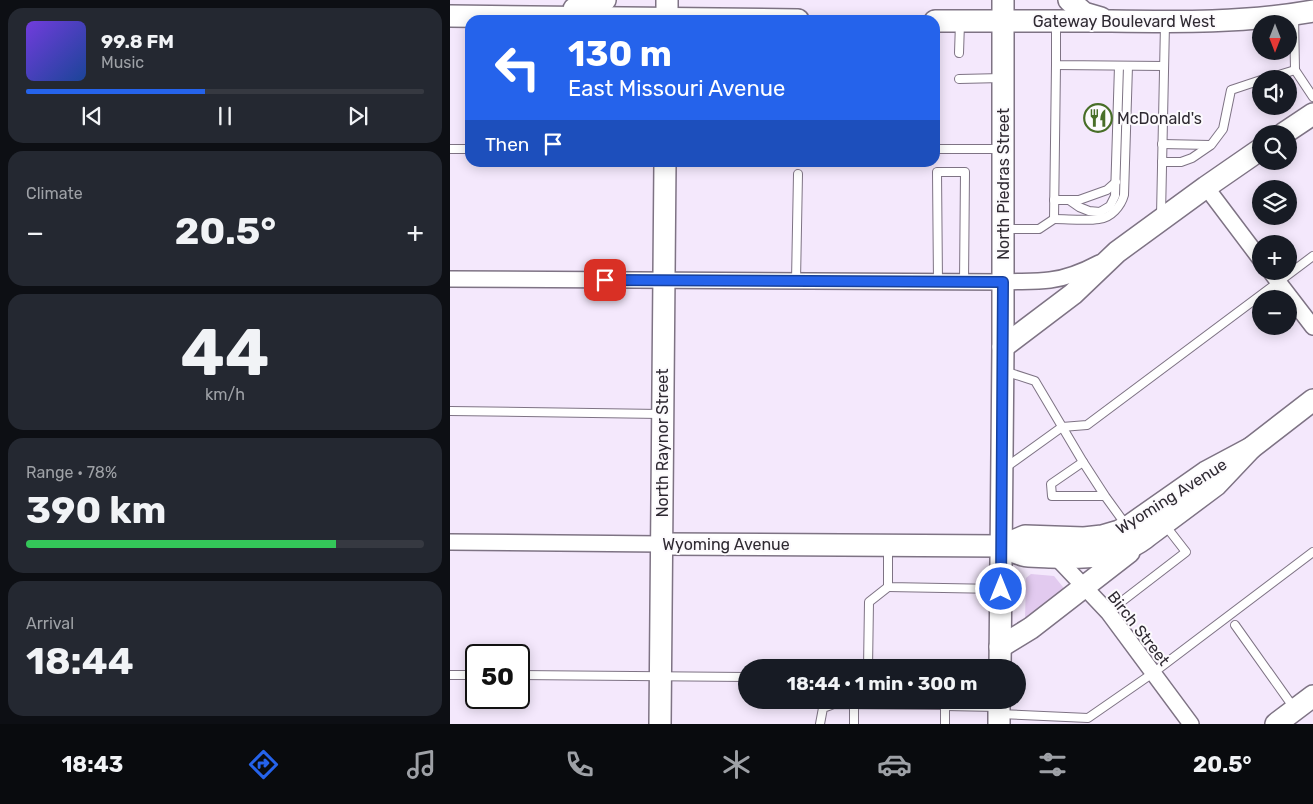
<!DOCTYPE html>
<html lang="en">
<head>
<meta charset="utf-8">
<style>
  body { margin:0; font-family:Rubik,sans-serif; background:#242831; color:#f1f3f6; height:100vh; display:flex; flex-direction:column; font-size:19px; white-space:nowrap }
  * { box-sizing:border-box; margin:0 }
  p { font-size:16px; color:#9ea1a6 }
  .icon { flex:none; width:28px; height:28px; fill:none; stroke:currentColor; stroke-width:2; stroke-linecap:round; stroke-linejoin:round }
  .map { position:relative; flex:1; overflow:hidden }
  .panel { display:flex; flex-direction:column; gap:8px; padding:8px; background:#0d0f14; width:450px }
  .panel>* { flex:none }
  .hud { position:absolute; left:15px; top:15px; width:475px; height:152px; border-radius:15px; box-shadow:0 2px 12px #0003; background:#2563eb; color:#fff; overflow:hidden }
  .needle { width:32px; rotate:180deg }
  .controls { position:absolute; left:802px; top:15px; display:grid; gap:10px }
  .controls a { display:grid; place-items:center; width:45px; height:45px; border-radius:50%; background:#171b24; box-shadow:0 2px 12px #0003; font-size:25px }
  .speed { position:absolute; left:15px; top:644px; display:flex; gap:10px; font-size:25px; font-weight:700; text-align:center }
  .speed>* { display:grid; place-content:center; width:65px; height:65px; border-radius:50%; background:#171b24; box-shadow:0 2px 12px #0003; line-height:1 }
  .speed .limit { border:2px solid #111; border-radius:8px; background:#fff; color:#111 }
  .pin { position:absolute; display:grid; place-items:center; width:42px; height:42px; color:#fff; margin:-21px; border-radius:10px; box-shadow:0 2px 8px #0006 }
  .me { position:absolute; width:55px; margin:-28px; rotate:0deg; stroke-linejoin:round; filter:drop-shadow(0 0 4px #0008) }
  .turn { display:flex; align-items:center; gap:18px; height:105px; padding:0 20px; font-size:22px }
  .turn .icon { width:65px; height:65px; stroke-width:2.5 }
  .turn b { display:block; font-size:35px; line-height:42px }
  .then { display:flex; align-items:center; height:48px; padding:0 20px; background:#0003; gap:10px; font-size:19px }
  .big { font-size:38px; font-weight:700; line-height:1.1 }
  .panel .card { flex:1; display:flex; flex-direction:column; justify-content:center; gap:8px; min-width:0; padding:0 18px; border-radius:15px; background:#242831 }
  .panel .dial { align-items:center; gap:0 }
  .dial b { font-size:65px; line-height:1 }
  .song { display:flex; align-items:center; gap:15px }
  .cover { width:60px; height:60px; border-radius:8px; background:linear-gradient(135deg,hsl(260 70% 55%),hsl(220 70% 35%)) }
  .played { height:5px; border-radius:2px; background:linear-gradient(90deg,#2563eb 45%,#363941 45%) }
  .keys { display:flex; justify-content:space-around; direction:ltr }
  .heat { display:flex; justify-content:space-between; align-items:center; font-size:28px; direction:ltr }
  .charge { height:8px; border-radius:4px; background:linear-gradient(90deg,#34c759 78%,#363941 0) }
  .trip { position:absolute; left:288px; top:659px; width:288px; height:50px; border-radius:25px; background:#171b24; box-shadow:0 2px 12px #0003; font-weight:700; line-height:50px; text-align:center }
  .menu { display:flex; height:80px; justify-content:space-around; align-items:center; background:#090b0e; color:#9ea1a6 }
  .menu .icon { width:35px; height:35px }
  .menu .on { color:#2563eb }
  .menu b { font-size:22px; color:#f1f3f6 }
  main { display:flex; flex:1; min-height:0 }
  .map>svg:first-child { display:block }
  .green { fill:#e2caef }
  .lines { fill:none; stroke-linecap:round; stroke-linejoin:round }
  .lane-casing { stroke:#7e7384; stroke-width:10 }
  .street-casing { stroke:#7e7384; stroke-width:18 }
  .secondary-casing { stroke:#7e7384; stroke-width:24 }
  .lane { stroke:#fff; stroke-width:8 }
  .street { stroke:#fff; stroke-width:15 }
  .secondary { stroke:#fff; stroke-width:21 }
  .route-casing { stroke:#184099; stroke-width:12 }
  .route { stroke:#2563eb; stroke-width:9 }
  .labels { text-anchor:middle; stroke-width:4; stroke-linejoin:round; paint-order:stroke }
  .street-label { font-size:16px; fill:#2f2a32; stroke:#fcfafd }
  .poi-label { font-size:16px; fill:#2f2a32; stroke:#fcfafd; text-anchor:start }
</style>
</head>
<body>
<main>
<section class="panel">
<div class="card">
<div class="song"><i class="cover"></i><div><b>99.8 FM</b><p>Music</p></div></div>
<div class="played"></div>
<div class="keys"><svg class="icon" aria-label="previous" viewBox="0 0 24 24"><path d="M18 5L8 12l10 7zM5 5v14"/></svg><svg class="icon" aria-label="pause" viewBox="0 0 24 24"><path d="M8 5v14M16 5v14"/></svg><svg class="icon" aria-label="next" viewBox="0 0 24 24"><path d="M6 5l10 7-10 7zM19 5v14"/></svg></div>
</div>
<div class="card"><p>Climate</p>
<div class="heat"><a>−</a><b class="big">20.5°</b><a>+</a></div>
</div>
<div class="card dial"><b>44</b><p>km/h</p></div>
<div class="card"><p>Range · 78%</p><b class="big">390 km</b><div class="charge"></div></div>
<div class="card"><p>Arrival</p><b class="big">18:44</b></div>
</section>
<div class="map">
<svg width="863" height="724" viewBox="0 0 863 724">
  <rect width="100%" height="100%" fill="#f4e8fc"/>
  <polygon class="green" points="581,574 604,576 617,592 579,620 575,619 576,578"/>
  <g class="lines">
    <defs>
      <g id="lane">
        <polyline points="844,15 845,70 863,97"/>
        <polyline points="606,22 606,65 714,66"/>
        <polyline points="509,53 510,23"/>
        <polyline points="509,79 552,78"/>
        <polyline points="816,79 845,70"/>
        <polyline points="712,144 760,145"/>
        <polyline points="0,149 20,149"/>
        <polyline points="485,149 551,149"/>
        <polyline points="712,162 731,162 742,158 761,145 773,129 781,90 811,80"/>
        <polyline points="604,200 619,200 629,207 639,211 650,212 660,206 665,196 669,66"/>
        <polyline points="619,200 629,200 657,190 666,182"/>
        <polyline points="711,215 715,24"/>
        <path d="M604,219C618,219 636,221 649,219C661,218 671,206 674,195L678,66"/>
        <polyline points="555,229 589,229 604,219 606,65"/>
        <polyline points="346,281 348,174"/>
        <polyline points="488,282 487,172 515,172 514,282"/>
        <polyline points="554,371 585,381 633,462"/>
        <polyline points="0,411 210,414"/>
        <polyline points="555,468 612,427 637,425 863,256"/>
        <polyline points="655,496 633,462 601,484 602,496 655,496 676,525"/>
        <polyline points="438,547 438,587 549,589"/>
        <polyline points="658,612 736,552 715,525"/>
        <polyline points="785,625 844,708"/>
        <polyline points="418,668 419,602 438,587"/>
        <polyline points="0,675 26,675"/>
        <polyline points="69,675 296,677"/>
        <polyline points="495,706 547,707"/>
        <polyline points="549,714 638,718 703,673 863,552"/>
        <polyline points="370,724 373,708 384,704 493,705 495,706 495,724"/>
        <polyline points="404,724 404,704"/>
      </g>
      <g id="street">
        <polyline points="756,187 811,260"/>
        <polyline points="820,271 863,327"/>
        <path d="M0,279L553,282C568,281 585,282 600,280C617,278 634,271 649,263"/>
        <polyline points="0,542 211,544"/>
        <polyline points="606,557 658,612 741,724"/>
      </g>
      <g id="secondary">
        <polyline points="217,0 217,20"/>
        <polyline points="619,0 634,13 651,18"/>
        <polyline points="124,9 136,8 155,0"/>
        <polyline points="0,16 348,20"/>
        <path d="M485,21C544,21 602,21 661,21C729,22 796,23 863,11"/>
        <polyline points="833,134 863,114"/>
        <polyline points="553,347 623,294 667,252 756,187 811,149"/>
        <path d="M211,544L551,546C558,549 565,553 573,555C581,557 591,556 600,557C635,558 671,559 699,535L766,485L801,448"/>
        <polyline points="551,546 575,536 634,538 652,536 669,531 679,526 756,472 801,448 863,400"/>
        <polyline points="550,647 581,628 679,552"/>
        <polyline points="550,668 553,347 553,0"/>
        <polyline points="210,724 215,162"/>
        <polyline points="549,724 549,700"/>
        <polyline points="826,724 863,696"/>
      </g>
    </defs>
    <use href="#lane" class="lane-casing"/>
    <use href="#street" class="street-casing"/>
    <use href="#secondary" class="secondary-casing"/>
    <use href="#lane" class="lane"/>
    <use href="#street" class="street"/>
    <use href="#secondary" class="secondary"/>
  </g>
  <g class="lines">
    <defs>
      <polyline id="route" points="155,280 553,282 551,589"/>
    </defs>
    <use href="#route" class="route-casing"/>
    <use href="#route" class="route"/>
  </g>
  <defs>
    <symbol id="restaurant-ring" viewBox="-11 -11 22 22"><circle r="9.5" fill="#fcfafd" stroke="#486e28" stroke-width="1.5"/><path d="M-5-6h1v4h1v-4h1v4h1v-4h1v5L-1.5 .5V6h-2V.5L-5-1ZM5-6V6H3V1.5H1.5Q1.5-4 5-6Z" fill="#486e28"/></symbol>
  </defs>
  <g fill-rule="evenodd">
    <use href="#restaurant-ring" x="632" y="102" width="32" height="32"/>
  </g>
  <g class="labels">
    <g class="street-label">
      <text x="674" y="27">Gateway Boulevard West</text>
      <text transform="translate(553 184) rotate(-90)" y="6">North Piedras Street</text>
      <text transform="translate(212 443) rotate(-90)" y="6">North Raynor Street</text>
      <text transform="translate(721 496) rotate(-32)" y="6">Wyoming Avenue</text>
      <text x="276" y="550">Wyoming Avenue</text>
      <text transform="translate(689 628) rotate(52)" y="6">Birch Street</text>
    </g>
    <g class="poi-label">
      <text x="667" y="124">McDonald's</text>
    </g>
  </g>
</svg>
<div class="controls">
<a><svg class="needle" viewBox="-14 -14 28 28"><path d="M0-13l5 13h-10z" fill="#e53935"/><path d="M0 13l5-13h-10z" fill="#9ea1a6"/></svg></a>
<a><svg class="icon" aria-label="sound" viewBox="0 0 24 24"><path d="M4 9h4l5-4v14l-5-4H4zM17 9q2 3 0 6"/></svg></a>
<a><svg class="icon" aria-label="search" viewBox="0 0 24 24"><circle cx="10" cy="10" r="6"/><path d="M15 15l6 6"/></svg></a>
<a><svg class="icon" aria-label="layers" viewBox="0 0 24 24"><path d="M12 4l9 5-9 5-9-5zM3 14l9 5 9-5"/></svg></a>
<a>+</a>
<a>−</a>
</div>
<div class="speed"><div class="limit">50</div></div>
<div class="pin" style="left:155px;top:280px;background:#d93025"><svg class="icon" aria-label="arrive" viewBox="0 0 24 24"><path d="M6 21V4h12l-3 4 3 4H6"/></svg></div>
<svg class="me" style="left:551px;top:589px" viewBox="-20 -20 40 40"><circle r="17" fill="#2563eb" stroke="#fff" stroke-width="3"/><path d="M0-11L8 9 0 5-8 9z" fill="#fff"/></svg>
<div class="trip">18:44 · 1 min · 300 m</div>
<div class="hud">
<div class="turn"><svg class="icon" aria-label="left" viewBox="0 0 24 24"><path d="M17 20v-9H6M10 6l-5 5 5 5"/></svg><div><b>130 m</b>East Missouri Avenue</div></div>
<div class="then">Then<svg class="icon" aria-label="arrive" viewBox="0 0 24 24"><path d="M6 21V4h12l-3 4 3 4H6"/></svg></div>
</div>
</div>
</main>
<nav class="menu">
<b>18:43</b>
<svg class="icon on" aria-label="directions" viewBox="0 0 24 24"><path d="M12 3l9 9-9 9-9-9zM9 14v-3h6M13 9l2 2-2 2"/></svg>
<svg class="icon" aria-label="music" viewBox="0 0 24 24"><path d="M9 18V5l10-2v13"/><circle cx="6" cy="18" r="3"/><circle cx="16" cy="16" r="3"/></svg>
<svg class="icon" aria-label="phone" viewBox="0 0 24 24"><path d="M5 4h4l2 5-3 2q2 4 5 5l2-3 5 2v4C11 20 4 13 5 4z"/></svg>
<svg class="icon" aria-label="climate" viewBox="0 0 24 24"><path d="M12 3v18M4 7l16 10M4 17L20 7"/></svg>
<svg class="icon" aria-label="car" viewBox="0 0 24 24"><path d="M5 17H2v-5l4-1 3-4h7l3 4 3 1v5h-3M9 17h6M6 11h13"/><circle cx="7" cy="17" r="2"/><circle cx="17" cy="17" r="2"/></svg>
<svg class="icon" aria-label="filters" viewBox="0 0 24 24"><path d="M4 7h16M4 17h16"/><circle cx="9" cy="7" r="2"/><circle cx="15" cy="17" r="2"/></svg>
<b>20.5°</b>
</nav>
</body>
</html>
